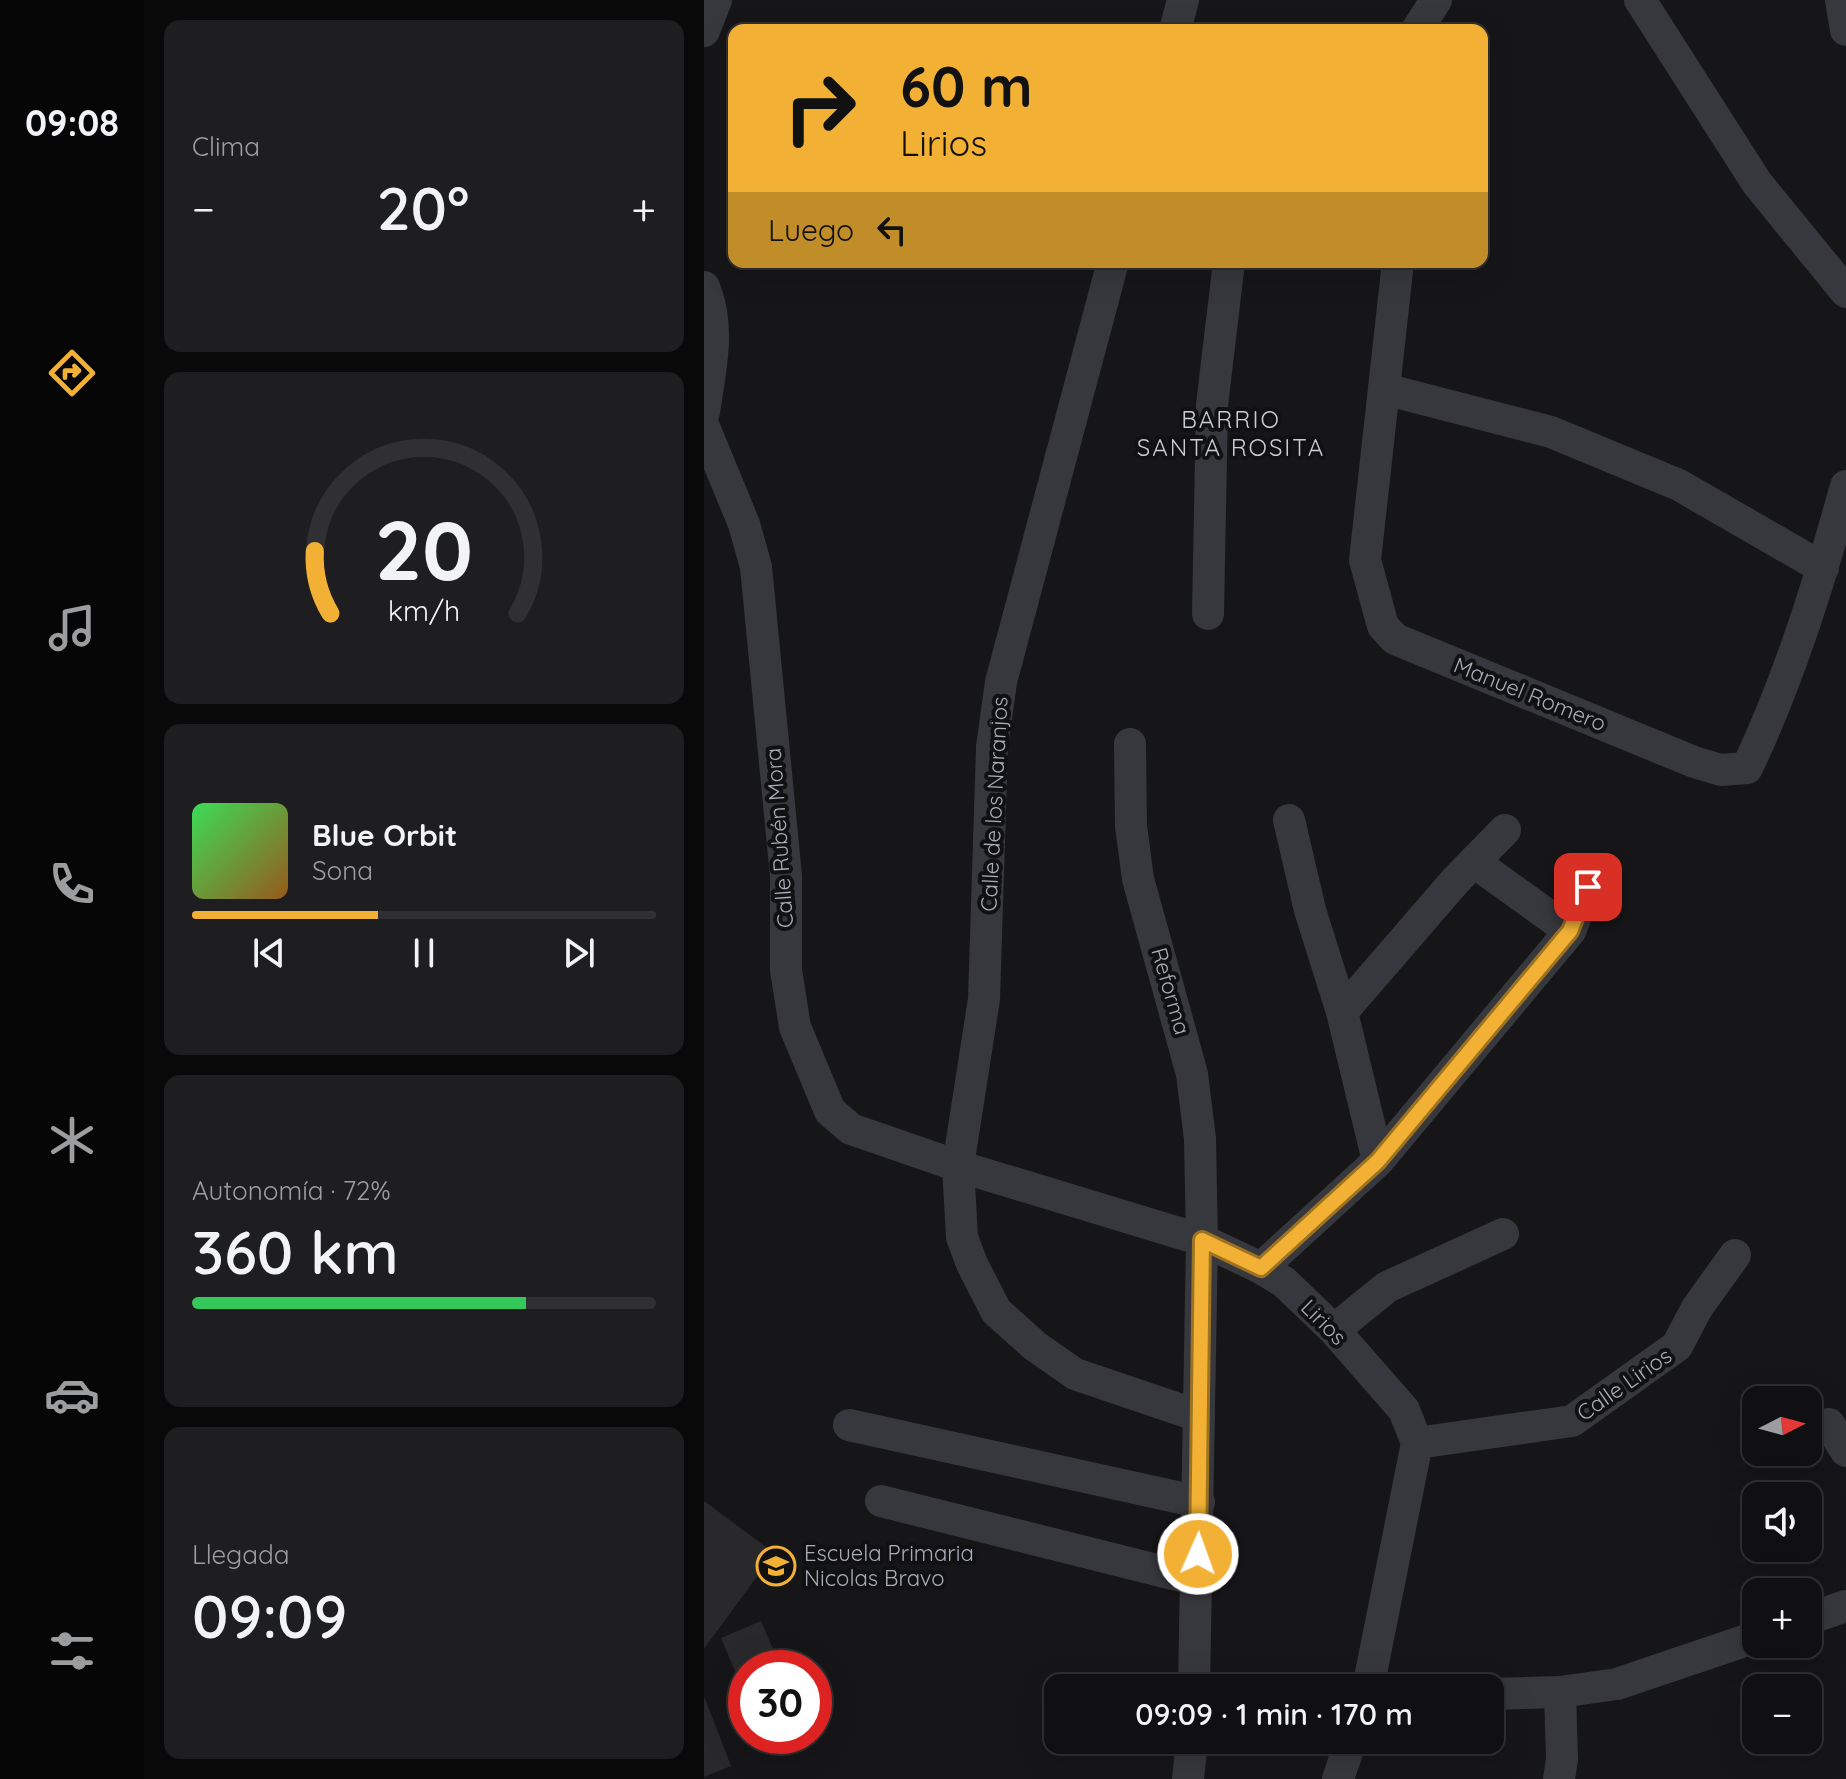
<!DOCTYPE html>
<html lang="es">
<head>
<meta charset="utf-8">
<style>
  body { margin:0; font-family:Quicksand,sans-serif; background:#1e1e20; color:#f1f3f6; height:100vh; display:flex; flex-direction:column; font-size:30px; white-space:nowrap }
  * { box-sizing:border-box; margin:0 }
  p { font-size:26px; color:#9c9d9f }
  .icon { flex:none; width:44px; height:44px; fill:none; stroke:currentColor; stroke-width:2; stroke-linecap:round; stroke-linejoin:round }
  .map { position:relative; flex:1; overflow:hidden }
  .side { display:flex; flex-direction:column; gap:20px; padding:20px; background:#09090a; width:560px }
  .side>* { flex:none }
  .banner { position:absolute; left:24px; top:24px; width:760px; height:244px; border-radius:16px; box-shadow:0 8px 32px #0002,0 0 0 2px #303032; background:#f2b134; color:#111; overflow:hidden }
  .needle { width:52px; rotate:84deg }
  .buttons { position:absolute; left:1038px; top:1386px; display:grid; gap:16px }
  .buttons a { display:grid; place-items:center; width:80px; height:80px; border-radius:16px; background:#101012; box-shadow:0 8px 32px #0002,0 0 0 2px #303032; font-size:40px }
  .speed { position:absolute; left:24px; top:1650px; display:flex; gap:16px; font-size:40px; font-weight:700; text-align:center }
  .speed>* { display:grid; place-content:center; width:104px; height:104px; border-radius:50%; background:#101012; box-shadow:0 8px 32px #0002,0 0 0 2px #303032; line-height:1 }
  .speed .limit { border:12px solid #d22; background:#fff; color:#111 }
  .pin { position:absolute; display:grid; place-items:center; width:68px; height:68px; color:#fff; margin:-34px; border-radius:16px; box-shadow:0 4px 12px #0006 }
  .me { position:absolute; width:88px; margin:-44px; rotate:2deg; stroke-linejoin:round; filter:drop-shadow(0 0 6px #0008) }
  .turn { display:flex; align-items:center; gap:28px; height:168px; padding:0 40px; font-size:36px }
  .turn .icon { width:104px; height:104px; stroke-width:2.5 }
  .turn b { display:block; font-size:56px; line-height:68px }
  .then { display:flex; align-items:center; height:76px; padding:0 40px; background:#0003; gap:16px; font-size:30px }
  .big { font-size:60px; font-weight:600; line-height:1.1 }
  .side .tile { flex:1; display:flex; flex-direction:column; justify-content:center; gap:12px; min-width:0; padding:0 28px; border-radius:16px; background:#1e1e20 }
  .side .dial { align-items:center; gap:0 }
  .dial svg { height:208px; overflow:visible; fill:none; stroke:#303032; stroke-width:7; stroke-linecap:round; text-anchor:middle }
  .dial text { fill:#f1f3f6; stroke:none }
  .song { display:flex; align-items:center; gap:24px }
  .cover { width:96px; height:96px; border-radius:12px; background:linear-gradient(135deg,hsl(130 70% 55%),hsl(30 70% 35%)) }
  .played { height:8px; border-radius:4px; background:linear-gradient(90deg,#f2b134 40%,#303032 40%) }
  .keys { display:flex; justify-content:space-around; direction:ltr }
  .heat { display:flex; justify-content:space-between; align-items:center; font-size:44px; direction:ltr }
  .charge { height:12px; border-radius:6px; background:linear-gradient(90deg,#34c759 72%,#303032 0) }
  .trip { position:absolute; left:340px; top:1674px; width:460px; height:80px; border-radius:16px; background:#101012; box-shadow:0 8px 32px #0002,0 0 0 2px #303032; font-weight:600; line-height:80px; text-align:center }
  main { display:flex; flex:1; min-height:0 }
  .dock { display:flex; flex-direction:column; width:144px; justify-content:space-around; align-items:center; background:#060607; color:#9c9d9f }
  .dock .icon { width:56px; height:56px }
  .dock .current { color:#f2b134 }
  .dock b { font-size:36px; color:#f1f3f6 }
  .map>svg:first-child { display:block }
  .building { fill:#29292c }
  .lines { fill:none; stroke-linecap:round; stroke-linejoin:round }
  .minor { stroke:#37383d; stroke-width:32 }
  .route-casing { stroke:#9d7322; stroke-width:20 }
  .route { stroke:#f2b134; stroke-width:14 }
  .labels { text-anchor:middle; stroke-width:8; stroke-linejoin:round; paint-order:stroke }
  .street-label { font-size:22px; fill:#a8adb8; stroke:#111113 }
  .poi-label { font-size:22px; fill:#a8adb8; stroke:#111113; text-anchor:start }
  .neighbourhood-label { font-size:24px; letter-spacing:2px; fill:#c9ccd4; stroke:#111113 }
</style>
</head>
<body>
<main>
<nav class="dock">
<b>09:08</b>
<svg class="icon current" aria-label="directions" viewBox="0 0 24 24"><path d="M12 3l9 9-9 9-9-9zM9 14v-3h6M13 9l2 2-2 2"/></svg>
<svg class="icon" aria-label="music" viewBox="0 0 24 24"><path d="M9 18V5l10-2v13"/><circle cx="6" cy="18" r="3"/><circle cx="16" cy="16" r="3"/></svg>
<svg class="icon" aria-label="phone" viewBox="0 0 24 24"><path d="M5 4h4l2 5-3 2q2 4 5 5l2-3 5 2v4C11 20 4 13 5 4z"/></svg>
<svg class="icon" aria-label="climate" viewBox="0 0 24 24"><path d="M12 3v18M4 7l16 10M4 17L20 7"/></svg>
<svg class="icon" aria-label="car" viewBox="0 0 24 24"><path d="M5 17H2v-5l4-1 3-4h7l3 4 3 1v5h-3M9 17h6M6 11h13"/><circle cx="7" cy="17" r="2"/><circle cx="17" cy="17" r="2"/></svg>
<svg class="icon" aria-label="filters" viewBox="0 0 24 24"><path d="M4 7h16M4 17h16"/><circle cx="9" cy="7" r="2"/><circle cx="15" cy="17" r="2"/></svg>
</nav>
<section class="side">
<div class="tile"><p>Clima</p>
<div class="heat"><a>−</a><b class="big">20°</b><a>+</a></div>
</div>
<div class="tile dial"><svg viewBox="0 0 100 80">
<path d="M14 69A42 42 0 1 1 86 69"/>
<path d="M14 69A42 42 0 0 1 8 45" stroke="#f2b134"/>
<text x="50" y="56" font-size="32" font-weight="700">20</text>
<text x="50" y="72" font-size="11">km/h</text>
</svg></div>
<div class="tile">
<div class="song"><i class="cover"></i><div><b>Blue Orbit</b><p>Sona</p></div></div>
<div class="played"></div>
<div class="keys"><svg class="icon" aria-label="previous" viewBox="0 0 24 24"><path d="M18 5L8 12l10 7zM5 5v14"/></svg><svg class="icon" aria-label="pause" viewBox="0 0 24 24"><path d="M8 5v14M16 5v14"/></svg><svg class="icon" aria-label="next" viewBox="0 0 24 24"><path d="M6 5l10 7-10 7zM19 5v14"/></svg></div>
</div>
<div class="tile"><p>Autonomía · 72%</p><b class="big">360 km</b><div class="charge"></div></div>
<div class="tile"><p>Llegada</p><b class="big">09:09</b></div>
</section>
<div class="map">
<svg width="1142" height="1779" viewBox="0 0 1142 1779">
  <rect width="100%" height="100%" fill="#161618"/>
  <g class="building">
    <polygon points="0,1501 70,1553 0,1649"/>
    <polygon points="57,1621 77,1668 42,1668 42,1697 17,1638"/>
    <polygon points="0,1696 27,1766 0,1777"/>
  </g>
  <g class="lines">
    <g class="minor">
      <polyline points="936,0 1053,183 1142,292"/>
      <polyline points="1137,0 1142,30"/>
      <polyline points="471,30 479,0"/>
      <polyline points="713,30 732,0"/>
      <polyline points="0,31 12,0"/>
      <polyline points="409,262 297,682 288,747 280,999 254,1166 258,1237 268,1264 292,1311 331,1346 371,1374 495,1416"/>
      <path d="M694,262L661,560L679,626L691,639L990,762L1017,770L1043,768C1086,677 1115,583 1142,486"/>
      <path d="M0,287C17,327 6,371 0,412"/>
      <polyline points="680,389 847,432 975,485 1119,568"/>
      <polyline points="0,427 40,524 52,567 82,876 82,970 91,1027 126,1111 147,1129 254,1166 498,1240 557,1268 580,1282 630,1330 700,1410 713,1443 664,1688"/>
      <polyline points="504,614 508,405 525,262"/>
      <polyline points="426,744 427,826 434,879 488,1074 496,1139 498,1240 490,1688"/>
      <polyline points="585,820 606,910 638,1012 674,1161"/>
      <polyline points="770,862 866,931"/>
      <polyline points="638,1012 752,880 801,830"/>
      <polyline points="557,1268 674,1161 866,931 884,887"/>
      <polyline points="630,1330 683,1287 799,1234"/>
      <polyline points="1125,1424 1142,1451"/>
      <polyline points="145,1425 495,1502"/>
      <polyline points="713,1443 868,1421 973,1346 993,1308 1031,1255"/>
      <polyline points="177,1501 493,1580"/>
      <polyline points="1104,1619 1142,1606"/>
      <polyline points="786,1694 856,1692 913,1684 1052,1637"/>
      <polyline points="484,1779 488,1740"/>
      <polyline points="634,1779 647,1740"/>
      <polyline points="855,1779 858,1759 856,1692"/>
    </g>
  </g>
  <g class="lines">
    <defs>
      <polyline id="route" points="494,1554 498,1240 557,1268 674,1161 866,931 884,887"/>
    </defs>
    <use href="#route" class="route-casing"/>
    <use href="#route" class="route"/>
  </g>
  <defs>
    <symbol id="school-ring" viewBox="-11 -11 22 22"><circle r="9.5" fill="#111113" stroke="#f2b134" stroke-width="1.5"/><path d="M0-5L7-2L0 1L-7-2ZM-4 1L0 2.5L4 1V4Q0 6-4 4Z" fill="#f2b134"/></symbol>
  </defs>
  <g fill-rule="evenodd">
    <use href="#school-ring" x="50" y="1544" width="44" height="44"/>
  </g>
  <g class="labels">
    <g class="street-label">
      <text transform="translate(826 694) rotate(22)" y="8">Manuel Romero</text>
      <text transform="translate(290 804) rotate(-87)" y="8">Calle de los Naranjos</text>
      <text transform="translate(75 838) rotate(-94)" y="8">Calle Rubén Mora</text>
      <text transform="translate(467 991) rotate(74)" y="8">Reforma</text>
      <text transform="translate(620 1322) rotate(45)" y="8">Lirios</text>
      <text transform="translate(920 1384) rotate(-35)" y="8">Calle Lirios</text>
    </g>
    <g class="poi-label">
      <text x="100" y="1561">Escuela Primaria<tspan x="100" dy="25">Nicolas Bravo</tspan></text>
    </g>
    <g class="neighbourhood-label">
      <text x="527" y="428">BARRIO<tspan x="527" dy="28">SANTA ROSITA</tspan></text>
    </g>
  </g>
</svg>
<div class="buttons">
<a><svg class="needle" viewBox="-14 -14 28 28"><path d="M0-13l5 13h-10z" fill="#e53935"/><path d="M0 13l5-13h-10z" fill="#9c9d9f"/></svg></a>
<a><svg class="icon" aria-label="sound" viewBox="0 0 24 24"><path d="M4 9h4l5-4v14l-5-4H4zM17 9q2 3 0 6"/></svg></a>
<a>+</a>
<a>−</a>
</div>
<div class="speed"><div class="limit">30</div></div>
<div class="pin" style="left:884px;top:887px;background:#d93025"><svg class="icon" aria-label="arrive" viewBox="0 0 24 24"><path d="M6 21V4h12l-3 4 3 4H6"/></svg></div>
<svg class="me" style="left:494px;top:1554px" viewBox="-20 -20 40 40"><circle r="17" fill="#f2b134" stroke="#fff" stroke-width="3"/><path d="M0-11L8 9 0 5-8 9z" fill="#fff"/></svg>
<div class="trip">09:09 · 1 min · 170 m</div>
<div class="banner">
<div class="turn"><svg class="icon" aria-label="right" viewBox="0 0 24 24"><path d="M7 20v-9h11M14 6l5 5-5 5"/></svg><div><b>60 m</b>Lirios</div></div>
<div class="then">Luego<svg class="icon" aria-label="left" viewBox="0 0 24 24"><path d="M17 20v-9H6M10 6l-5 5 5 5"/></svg></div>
</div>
</div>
</main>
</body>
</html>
